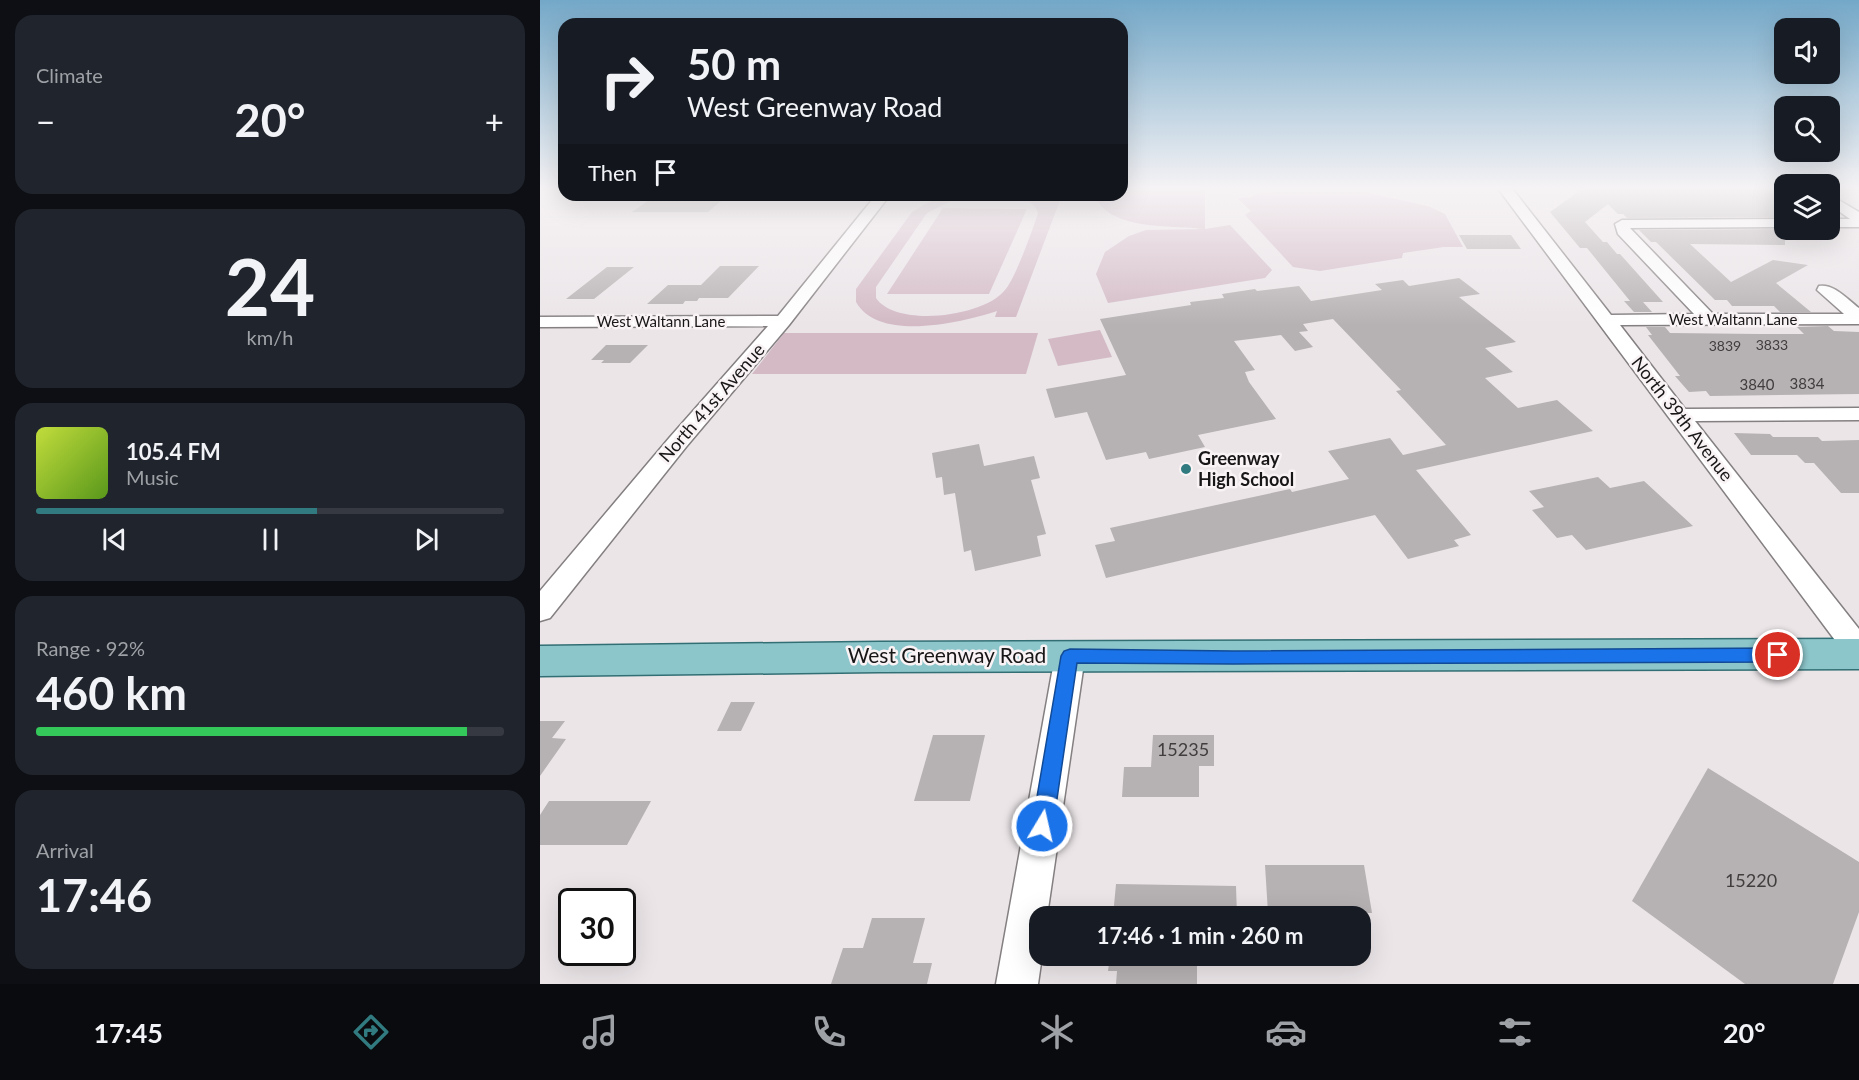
<!DOCTYPE html>
<html lang="en">
<head>
<meta charset="utf-8">
<style>
  body { margin:0; font-family:Lato,sans-serif; background:#20242c; color:#f1f3f6; height:100vh; display:flex; flex-direction:column; font-size:22px; white-space:nowrap }
  * { box-sizing:border-box; margin:0 }
  p { font-size:20px; color:#9ea1a6 }
  .icon { flex:none; width:33px; height:33px; fill:none; stroke:currentColor; stroke-width:2; stroke-linecap:round; stroke-linejoin:round }
  .map { position:relative; flex:1; overflow:hidden }
  .side { display:flex; flex-direction:column; gap:15px; padding:15px; background:#0d0f14; width:540px }
  .side>* { flex:none }
  .hud { position:absolute; left:18px; top:18px; width:570px; height:183px; border-radius:18px; box-shadow:0 6px 24px #0002; background:#171b24; color:#f1f3f6; overflow:hidden }
  .tools { position:absolute; left:1234px; top:18px; display:grid; gap:12px }
  .tools a { display:grid; place-items:center; width:66px; height:66px; border-radius:12px; background:#171b24; box-shadow:0 6px 24px #0002; font-size:30px }
  .speed { position:absolute; left:18px; top:888px; display:flex; gap:12px; font-size:30px; font-weight:700; text-align:center }
  .speed>* { display:grid; place-content:center; width:78px; height:78px; border-radius:50%; background:#171b24; box-shadow:0 6px 24px #0002; line-height:1 }
  .speed .limit { border:3px solid #111; border-radius:9px; background:#fff; color:#111 }
  .pin { position:absolute; display:grid; place-items:center; width:51px; height:51px; color:#fff; margin:-26px; border:3px solid #fff; border-radius:50%; box-shadow:0 2px 6px #0007 }
  .me { position:absolute; width:66px; margin:-33px; rotate:9deg; stroke-linejoin:round; filter:drop-shadow(0 0 4px #0008) }
  .turn { display:flex; align-items:center; gap:21px; height:126px; padding:0 30px; font-size:27px }
  .turn .icon { width:78px; height:78px; stroke-width:2.5 }
  .turn b { display:block; font-size:42px; line-height:51px }
  .then { display:flex; align-items:center; height:57px; padding:0 30px; background:#0003; gap:12px; font-size:22px }
  .big { font-size:45px; font-weight:700; line-height:1.1 }
  .side .card { flex:1; display:flex; flex-direction:column; justify-content:center; gap:9px; min-width:0; padding:0 21px; border-radius:18px; background:#20242c }
  .side .dial { align-items:center; gap:0 }
  .dial b { font-size:78px; line-height:1 }
  .song { display:flex; align-items:center; gap:18px }
  .cover { width:72px; height:72px; border-radius:9px; background:linear-gradient(135deg,hsl(70 70% 55%),hsl(90 70% 35%)) }
  .played { height:6px; border-radius:3px; background:linear-gradient(90deg,#317a7f 60%,#363941 60%) }
  .keys { display:flex; justify-content:space-around; direction:ltr }
  .heat { display:flex; justify-content:space-between; align-items:center; font-size:33px; direction:ltr }
  .charge { height:9px; border-radius:4px; background:linear-gradient(90deg,#34c759 92%,#363941 0) }
  .trip { position:absolute; left:489px; top:906px; width:342px; height:60px; border-radius:18px; background:#171b24; box-shadow:0 6px 24px #0002; font-weight:700; line-height:60px; text-align:center }
  .tab-bar { display:flex; height:96px; justify-content:space-around; align-items:center; background:#090b0e; color:#9ea1a6 }
  .tab-bar .icon { width:42px; height:42px }
  .tab-bar .on { color:#317a7f }
  .tab-bar b { font-size:27px; color:#f1f3f6 }
  main { display:flex; flex:1; min-height:0 }
  .map>svg:first-child { display:block }
  .green { fill:#d3bac5 }
  .building { fill:#b6b1b3 }
  .lines { fill:none; stroke-linecap:round; stroke-linejoin:round }
  .minor-casing { stroke:#847f81; stroke-width:3 }
  .major-casing { stroke:#326f74; stroke-width:3 }
  .minor { fill:#fff; fill-rule:evenodd }
  .major { fill:#8cc5ca; fill-rule:evenodd }
  .route { fill:#1a73e8; stroke:#114b97; stroke-width:1.5 }
  .poi-dot { fill:#317a7f; stroke:#f9f3f5; stroke-width:2 }
  .labels { text-anchor:middle; stroke-width:5; stroke-linejoin:round; paint-order:stroke }
  .far-number-label { font-size:14px; fill:#403d3d }
  .far-street-label { font-size:15px; fill:#181616; stroke:#f9f3f5 }
  .number-label { font-size:15px; fill:#403d3d }
  .street-label { font-size:18px; fill:#181616; stroke:#f9f3f5 }
  .poi-label { font-size:18px; font-weight:bold; fill:#181616; stroke:#f9f3f5; text-anchor:start }
  .near-number-label { font-size:18px; fill:#403d3d }
  .near-street-label { font-size:21px; fill:#181616; stroke:#f9f3f5 }
</style>
</head>
<body>
<main>
<section class="side">
<div class="card"><p>Climate</p>
<div class="heat"><a>−</a><b class="big">20°</b><a>+</a></div>
</div>
<div class="card dial"><b>24</b><p>km/h</p></div>
<div class="card">
<div class="song"><i class="cover"></i><div><b>105.4 FM</b><p>Music</p></div></div>
<div class="played"></div>
<div class="keys"><svg class="icon" aria-label="previous" viewBox="0 0 24 24"><path d="M18 5L8 12l10 7zM5 5v14"/></svg><svg class="icon" aria-label="pause" viewBox="0 0 24 24"><path d="M8 5v14M16 5v14"/></svg><svg class="icon" aria-label="next" viewBox="0 0 24 24"><path d="M6 5l10 7-10 7zM19 5v14"/></svg></div>
</div>
<div class="card"><p>Range · 92%</p><b class="big">460 km</b><div class="charge"></div></div>
<div class="card"><p>Arrival</p><b class="big">17:46</b></div>
</section>
<div class="map">
<svg width="1319" height="984" viewBox="0 0 1319 984">
  <rect width="100%" height="100%" fill="#ebe5e8"/>
  <g class="green">
    <path d="M582,187H665V229L690,225L732,270L725,278L568,303L556,274L565,252L589,236L606,230L663,229C631,225 568,231 555,195H582Z"/>
    <polygon points="722,192 825,192 888,206 905,214 923,247 904,247 863,253 862,258 780,271 753,267 705,215 711,211 697,198 711,197"/>
    <path d="M409,195H448L411,201L387,213L336,287V298C356,328 444,317 465,290C475,279 493,229 498,213C493,197 472,196 457,195H495L505,199L507,195H522L476,317H455L457,311C423,322 339,343 316,302V289L372,212L387,203Z"/>
    <polygon points="403,208 487,209 449,294 347,294"/>
    <polygon points="560,330 572,357 518,366 508,339"/>
    <polygon points="244,333 498,333 486,374 212,374"/>
  </g>
  <g class="building">
    <polygon points="1045,187 1245,187 1245,217 1087,218 1083,214 1078,214 1068,204 1045,222 1063,242 1067,242 1077,254 1080,254 1123,302 1103,302 1112,312 1094,312 1084,301 1090,301 1047,248 1040,248 1010,212"/>
    <polygon points="116,195 188,195 168,212 92,212"/>
    <polygon points="1245,229 1245,245 1150,244 1191,282 1233,260 1268,265 1236,283 1271,312 1240,312 1234,306 1192,306 1187,300 1175,300 1116,242 1111,242 1099,230"/>
    <polygon points="919,235 971,235 981,249 927,249"/>
    <polygon points="180,266 219,266 188,298 159,298 157,301 145,301 143,304 107,304 128,285 161,285"/>
    <polygon points="67,267 94,267 54,299 26,299"/>
    <polygon points="919,278 940,294 919,297 976,342 945,348 973,372 945,378 978,408 1017,400 1053,431 876,470 931,535 914,540 919,546 868,559 835,515 566,578 555,545 575,541 570,528 750,489 752,492 809,479 788,451 850,438 863,455 906,445 856,391 861,390 793,319 763,324 768,331 759,332 773,347 755,351 741,335 694,341 715,370 705,372 709,382 736,419 658,435 665,447 609,459 606,452 566,460 547,412 515,418 506,389 586,375 560,319 651,305 650,302 684,298 682,294 715,289 717,291 759,286 771,301 842,290 835,284 863,280 869,286"/>
    <polygon points="1288,326 1294,331 1319,332 1319,394 1170,396 1166,391 1149,392 1135,376 1140,376 1108,335 1112,335 1106,327 1125,327 1130,333 1219,334 1264,334 1257,327"/>
    <polygon points="66,345 108,345 90,363 61,363 64,360 51,360"/>
    <polygon points="1194,433 1230,434 1233,437 1278,437 1282,441 1319,440 1319,493 1301,493 1274,463 1265,463 1257,455 1211,455"/>
    <polygon points="439,444 444,466 494,456 500,478 491,480 506,534 497,536 501,556 435,571 431,550 424,552 415,493 404,495 402,477 396,478 392,453"/>
    <polygon points="1058,477 1070,488 1104,481 1153,526 1046,550 1032,535 1017,538 992,510 1004,507 989,491"/>
    <polygon points="191,702 215,702 201,731 177,731"/>
    <polygon points="0,721 25,721 12,738 26,739 0,776"/>
    <polygon points="393,735 445,735 430,801 374,801"/>
    <polygon points="613,735 674,735 674,766 659,766 659,797 582,797 584,767 611,767"/>
    <polygon points="1168,768 1319,862 1319,912 1293,984 1205,984 1092,901"/>
    <polygon points="9,801 111,801 87,845 0,845 0,815"/>
    <polygon points="725,865 824,865 832,913 728,913"/>
    <polygon points="576,884 696,886 697,916 573,916"/>
    <polygon points="332,918 385,918 373,963 392,963 387,984 291,984 303,948 323,948"/>
    <polygon points="570,956 657,956 657,984 576,984 577,971 568,971"/>
  </g>
  <g class="lines">
    <defs>
      <g id="minor">
        <path d="M957,187H971L1071,315L1154,314L1078,234L1075,224L1082,220L1245,219V227L1090,228L1173,314H1304L1277,290L1279,286C1294,283 1308,300 1319,308V324L1080,325L1145,409L1319,408V420L1155,421L1319,629V663L1309,659Z"/>
        <polygon points="336,195 350,195 249,325 146,447 10,618 0,621 0,591 130,437 228,326 0,327 0,317 238,316"/>
        <polygon points="1290,195 1319,212 1319,227 1290,227 1290,219 1310,219 1290,205"/>
        <polygon points="530,644 540,647 545,656 507,916 500,916 500,956 502,956 498,984 456,984 515,656 520,647"/>
      </g>
      <polygon id="major" points="1319,639 1319,669 339,672 0,676 0,646 339,642"/>
    </defs>
    <use href="#minor" class="minor-casing"/>
    <use href="#major" class="major-casing"/>
    <use href="#minor" class="minor"/>
    <use href="#major" class="major"/>
  </g>
  <linearGradient id="sky" x2="0" y2="1"><stop stop-color="#74a8c8"/><stop offset="0.58" stop-color="#f6f3f5"/><stop offset="1" stop-color="#f6f3f5" stop-opacity="0"/></linearGradient>
  <rect width="1319" height="325" fill="url(#sky)"/>
  <polygon class="route" points="1238,648 1244,650 1246,655 1244,660 1238,662 693,664 537,663 513,826 510,833 502,836 495,833 492,826 521,656 524,651 530,649 693,651"/>
  <circle class="poi-dot" cx="646" cy="469" r="6"/>
  <g class="labels">
    <g class="far-number-label">
      <text x="1232" y="350">3833</text>
      <text x="1185" y="351">3839</text>
    </g>
    <g class="far-street-label">
      <text x="1193" y="325">West Waltann Lane</text>
      <text x="121" y="327">West Waltann Lane</text>
    </g>
    <g class="number-label">
      <text x="1267" y="389">3834</text>
      <text x="1217" y="390">3840</text>
    </g>
    <g class="street-label">
      <text transform="translate(172 403) rotate(-49)" y="6">North 41st Avenue</text>
      <text transform="translate(1142 419) rotate(52)" y="6">North 39th Avenue</text>
    </g>
    <g class="poi-label">
      <text x="658" y="465">Greenway<tspan x="658" dy="21">High School</tspan></text>
    </g>
    <g class="near-number-label">
      <text x="643" y="756">15235</text>
      <text x="1211" y="887">15220</text>
    </g>
    <g class="near-street-label">
      <text x="407" y="663">West Greenway Road</text>
    </g>
  </g>
</svg>
<div class="tools">
<a><svg class="icon" aria-label="sound" viewBox="0 0 24 24"><path d="M4 9h4l5-4v14l-5-4H4zM17 9q2 3 0 6"/></svg></a>
<a><svg class="icon" aria-label="search" viewBox="0 0 24 24"><circle cx="10" cy="10" r="6"/><path d="M15 15l6 6"/></svg></a>
<a><svg class="icon" aria-label="layers" viewBox="0 0 24 24"><path d="M12 4l9 5-9 5-9-5zM3 14l9 5 9-5"/></svg></a>
</div>
<div class="speed"><div class="limit">30</div></div>
<div class="pin" style="left:1238px;top:655px;background:#d93025"><svg class="icon" aria-label="arrive" viewBox="0 0 24 24"><path d="M6 21V4h12l-3 4 3 4H6"/></svg></div>
<svg class="me" style="left:502px;top:826px" viewBox="-20 -20 40 40"><circle r="17" fill="#1a73e8" stroke="#fff" stroke-width="3"/><path d="M0-11L8 9 0 5-8 9z" fill="#fff"/></svg>
<div class="trip">17:46 · 1 min · 260 m</div>
<div class="hud">
<div class="turn"><svg class="icon" aria-label="right" viewBox="0 0 24 24"><path d="M7 20v-9h11M14 6l5 5-5 5"/></svg><div><b>50 m</b>West Greenway Road</div></div>
<div class="then">Then<svg class="icon" aria-label="arrive" viewBox="0 0 24 24"><path d="M6 21V4h12l-3 4 3 4H6"/></svg></div>
</div>
</div>
</main>
<nav class="tab-bar">
<b>17:45</b>
<svg class="icon on" aria-label="directions" viewBox="0 0 24 24"><path d="M12 3l9 9-9 9-9-9zM9 14v-3h6M13 9l2 2-2 2"/></svg>
<svg class="icon" aria-label="music" viewBox="0 0 24 24"><path d="M9 18V5l10-2v13"/><circle cx="6" cy="18" r="3"/><circle cx="16" cy="16" r="3"/></svg>
<svg class="icon" aria-label="phone" viewBox="0 0 24 24"><path d="M5 4h4l2 5-3 2q2 4 5 5l2-3 5 2v4C11 20 4 13 5 4z"/></svg>
<svg class="icon" aria-label="climate" viewBox="0 0 24 24"><path d="M12 3v18M4 7l16 10M4 17L20 7"/></svg>
<svg class="icon" aria-label="car" viewBox="0 0 24 24"><path d="M5 17H2v-5l4-1 3-4h7l3 4 3 1v5h-3M9 17h6M6 11h13"/><circle cx="7" cy="17" r="2"/><circle cx="17" cy="17" r="2"/></svg>
<svg class="icon" aria-label="filters" viewBox="0 0 24 24"><path d="M4 7h16M4 17h16"/><circle cx="9" cy="7" r="2"/><circle cx="15" cy="17" r="2"/></svg>
<b>20°</b>
</nav>
</body>
</html>
